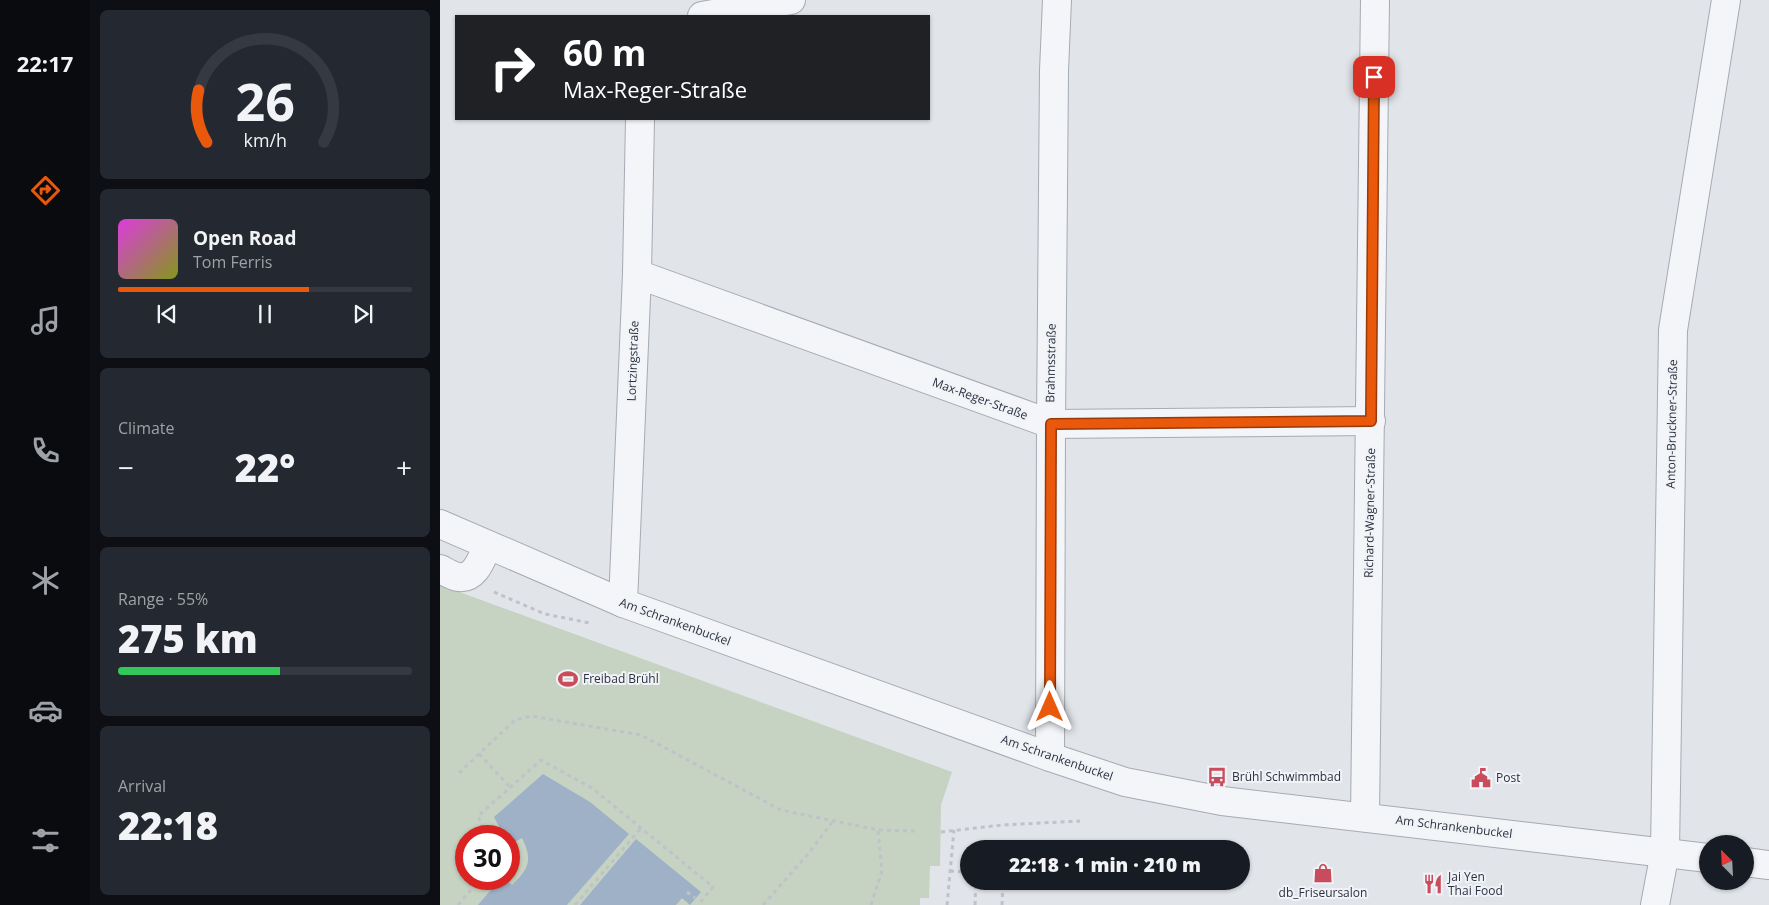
<!DOCTYPE html>
<html lang="en">
<head>
<meta charset="utf-8">
<style>
  body { margin:0; font-family:"Open Sans",sans-serif; background:#242831; color:#f1f3f6; height:100vh; display:flex; flex-direction:column; font-size:19px; white-space:nowrap }
  * { box-sizing:border-box; margin:0 }
  p { font-size:16px; color:#9ea1a6 }
  .icon { flex:none; width:28px; height:28px; fill:none; stroke:currentColor; stroke-width:2; stroke-linecap:round; stroke-linejoin:round }
  .map { position:relative; flex:1; overflow:hidden }
  .drawer { display:flex; flex-direction:column; gap:10px; padding:10px; background:#0d0f14; width:350px }
  .drawer>* { flex:none }
  .guide { position:absolute; left:15px; top:15px; width:475px; height:105px; border-radius:0px; box-shadow:0 1px 4px #0004; background:#202124; color:#fff; overflow:hidden }
  .needle { width:32px; rotate:336deg }
  .fabs { position:absolute; left:1259px; top:835px; display:grid; gap:10px }
  .fabs a { display:grid; place-items:center; width:55px; height:55px; border-radius:50%; background:#171b24; box-shadow:0 1px 4px #0004; font-size:25px }
  .speed { position:absolute; left:15px; top:825px; display:flex; gap:10px; font-size:25px; font-weight:700; text-align:center }
  .speed>* { display:grid; place-content:center; width:65px; height:65px; border-radius:50%; background:#171b24; box-shadow:0 1px 4px #0004; line-height:1 }
  .speed .limit { border:8px solid #d22; background:#fff; color:#111 }
  .pin { position:absolute; display:grid; place-items:center; width:42px; height:42px; color:#fff; margin:-21px; border-radius:10px; box-shadow:0 2px 8px #0006 }
  .me { position:absolute; width:55px; margin:-28px; rotate:0deg; stroke-linejoin:round; filter:drop-shadow(0 0 4px #0008) }
  .turn { display:flex; align-items:center; gap:18px; height:105px; padding:0 25px; font-size:22px }
  .turn .icon { width:65px; height:65px; stroke-width:2.5 }
  .turn b { display:block; font-size:35px; line-height:42px }
  .big { font-size:38px; font-weight:800; line-height:1.1 }
  .drawer .widget { flex:1; display:flex; flex-direction:column; justify-content:center; gap:8px; min-width:0; padding:0 18px; border-radius:8px; background:#242831 }
  .drawer .dial { align-items:center; gap:0 }
  .dial svg { height:130px; overflow:visible; fill:none; stroke:#363941; stroke-width:7; stroke-linecap:round; text-anchor:middle }
  .dial text { fill:#f1f3f6; stroke:none }
  .song { display:flex; align-items:center; gap:15px }
  .cover { width:60px; height:60px; border-radius:8px; background:linear-gradient(135deg,hsl(300 70% 55%),hsl(70 70% 35%)) }
  .played { height:5px; border-radius:2px; background:linear-gradient(90deg,#ea580c 65%,#363941 65%) }
  .keys { display:flex; justify-content:space-around; direction:ltr }
  .heat { display:flex; justify-content:space-between; align-items:center; font-size:28px; direction:ltr }
  .charge { height:8px; border-radius:4px; background:linear-gradient(90deg,#34c759 55%,#363941 0) }
  .trip { position:absolute; left:520px; top:840px; width:290px; height:50px; border-radius:25px; background:#171b24; box-shadow:0 1px 4px #0004; font-weight:800; line-height:50px; text-align:center }
  main { display:flex; flex:1; min-height:0 }
  .dock { display:flex; flex-direction:column; width:90px; justify-content:space-around; align-items:center; background:#090b0e; color:#9ea1a6 }
  .dock .icon { width:35px; height:35px }
  .dock .on { color:#ea580c }
  .dock b { font-size:22px; color:#f1f3f6 }
  .map>svg:first-child { display:block }
  .green { fill:#c6d3c3; fill-rule:evenodd }
  .water { fill:#9eb1c7 }
  .lines { fill:none; stroke-linecap:round; stroke-linejoin:round }
  .street-casing { stroke:#a6abb3; stroke-width:30 }
  .path { stroke:#bfc2c8; stroke-width:3; stroke-dasharray:4 4; stroke-linecap:butt }
  .street { stroke:#f4f5f8; stroke-width:28 }
  .route-casing { stroke:#983908; stroke-width:12 }
  .route { stroke:#ea580c; stroke-width:9 }
  .labels { text-anchor:middle; stroke-width:4; stroke-linejoin:round; paint-order:stroke }
  .street-label { font-size:12px; fill:#2a3140; stroke:#f1f3f7 }
  .poi-label { font-size:12px; fill:#2a3140; stroke:#f1f3f7; text-anchor:start }
</style>
</head>
<body>
<main>
<nav class="dock">
<b>22:17</b>
<svg class="icon on" aria-label="directions" viewBox="0 0 24 24"><path d="M12 3l9 9-9 9-9-9zM9 14v-3h6M13 9l2 2-2 2"/></svg>
<svg class="icon" aria-label="music" viewBox="0 0 24 24"><path d="M9 18V5l10-2v13"/><circle cx="6" cy="18" r="3"/><circle cx="16" cy="16" r="3"/></svg>
<svg class="icon" aria-label="phone" viewBox="0 0 24 24"><path d="M5 4h4l2 5-3 2q2 4 5 5l2-3 5 2v4C11 20 4 13 5 4z"/></svg>
<svg class="icon" aria-label="climate" viewBox="0 0 24 24"><path d="M12 3v18M4 7l16 10M4 17L20 7"/></svg>
<svg class="icon" aria-label="car" viewBox="0 0 24 24"><path d="M5 17H2v-5l4-1 3-4h7l3 4 3 1v5h-3M9 17h6M6 11h13"/><circle cx="7" cy="17" r="2"/><circle cx="17" cy="17" r="2"/></svg>
<svg class="icon" aria-label="filters" viewBox="0 0 24 24"><path d="M4 7h16M4 17h16"/><circle cx="9" cy="7" r="2"/><circle cx="15" cy="17" r="2"/></svg>
</nav>
<section class="drawer">
<div class="widget dial"><svg viewBox="0 0 100 80">
<path d="M14 69A42 42 0 1 1 86 69"/>
<path d="M14 69A42 42 0 0 1 9 37" stroke="#ea580c"/>
<text x="50" y="56" font-size="32" font-weight="700">26</text>
<text x="50" y="72" font-size="11">km/h</text>
</svg></div>
<div class="widget">
<div class="song"><i class="cover"></i><div><b>Open Road</b><p>Tom Ferris</p></div></div>
<div class="played"></div>
<div class="keys"><svg class="icon" aria-label="previous" viewBox="0 0 24 24"><path d="M18 5L8 12l10 7zM5 5v14"/></svg><svg class="icon" aria-label="pause" viewBox="0 0 24 24"><path d="M8 5v14M16 5v14"/></svg><svg class="icon" aria-label="next" viewBox="0 0 24 24"><path d="M6 5l10 7-10 7zM19 5v14"/></svg></div>
</div>
<div class="widget"><p>Climate</p>
<div class="heat"><a>−</a><b class="big">22°</b><a>+</a></div>
</div>
<div class="widget"><p>Range · 55%</p><b class="big">275 km</b><div class="charge"></div></div>
<div class="widget"><p>Arrival</p><b class="big">22:18</b></div>
</section>
<div class="map">
<svg width="1329" height="905" viewBox="0 0 1329 905">
  <rect width="100%" height="100%" fill="#e1e4e9"/>
  <path class="green" d="M0,585L512,772L501,805L500,866H490L489,898H480V905H0ZM26,836H69V879H26Z"/>
  <g class="water">
    <path d="M103,774L150,802L189,834L127,905H38L60,879H65L72,885C89,869 93,860 82,838L69,845V836H64L54,817Z"/>
    <polygon points="196,839 261,892 250,905 242,898 236,905 140,905"/>
  </g>
  <g class="lines">
    <defs>
      <g id="street">
        <polyline points="262,16 351,0"/>
        <polyline points="197,274 611,424 931,421"/>
        <polyline points="0,524 183,603 610,757 685,782 782,801 1268,858"/>
        <path d="M0,569C6,572 12,576 18,577C36,580 42,557 48,545"/>
        <polyline points="183,603 197,274 200,119"/>
        <polyline points="610,757 611,424 614,71 617,0"/>
        <polyline points="925,817 935,0"/>
        <polyline points="1305,862 1329,865"/>
        <polyline points="1215,905 1225,852 1233,330 1286,0"/>
      </g>
    </defs>
    <use href="#street" class="street-casing"/>
    <g class="path">
      <polyline points="54,592 105,614 150,623"/>
      <polyline points="39,754 70,787"/>
      <polyline points="19,773 75,720 91,716 201,735 341,810 438,830 475,831"/>
      <polyline points="501,832 562,825 640,821"/>
      <polyline points="46,836 38,816 101,760 152,788 273,887 258,905"/>
      <polyline points="510,871 529,872"/>
      <polyline points="247,892 255,898"/>
      <polyline points="18,905 40,879"/>
      <polyline points="135,905 201,828"/>
      <polyline points="323,905 368,854 393,821"/>
      <polyline points="431,905 442,871 438,830"/>
      <polyline points="507,905 514,830"/>
      <polyline points="535,905 536,881"/>
      <polyline points="562,905 563,881"/>
    </g>
    <use href="#street" class="street"/>
  </g>
  <g class="lines">
    <defs>
      <polyline id="route" points="610,707 611,424 931,421 934,77"/>
    </defs>
    <use href="#route" class="route-casing"/>
    <use href="#route" class="route"/>
  </g>
  <defs>
    <symbol id="stadium-bare" viewBox="-9 -9 18 18"><path d="M0-5a6.5 5 0 1 0 0 10a6.5 5 0 1 0 0-10ZM-3.5-1.8h7v3.6h-7Z" fill="#c84c5b" stroke="#f1f3f7" stroke-width="2.5" paint-order="stroke"/></symbol>
    <symbol id="bus-bare" viewBox="-9 -9 18 18"><path d="M-5-6H5V4H4V6H2V4H-2V6H-4V4H-5ZM-3.5-4V0h7V-4ZM-3.5 1.2v1.5H-2V1.2ZM2 1.2v1.5H3.5V1.2Z" fill="#c84c5b" stroke="#f1f3f7" stroke-width="2.5" paint-order="stroke"/></symbol>
    <symbol id="civic-bare" viewBox="-9 -9 18 18"><path d="M-.6-6.5H3V-4.5H.6V-3L4-1V1h2V6H-6V1h2V-1L-.6-3ZM-1.2 2.5V6h2.4V2.5Z" fill="#c84c5b" stroke="#f1f3f7" stroke-width="2.5" paint-order="stroke"/></symbol>
    <symbol id="shop-bare" viewBox="-9 -9 18 18"><path d="M-5-2.5h2.3a2.7 3.5 0 0 1 5.4 0H5L5.5 6h-11ZM-1.5-2.5h3a1.5 2.3 0 0 0-3 0Z" fill="#c84c5b" stroke="#f1f3f7" stroke-width="2.5" paint-order="stroke"/></symbol>
    <symbol id="restaurant-bare" viewBox="-9 -9 18 18"><path d="M-5-6h1v4h1v-4h1v4h1v-4h1v5L-1.5 .5V6h-2V.5L-5-1ZM5-6V6H3V1.5H1.5Q1.5-4 5-6Z" fill="#c84c5b" stroke="#f1f3f7" stroke-width="2.5" paint-order="stroke"/></symbol>
  </defs>
  <g fill-rule="evenodd">
    <use href="#stadium-bare" x="114" y="665" width="28" height="28"/>
    <use href="#bus-bare" x="763" y="763" width="28" height="28"/>
    <use href="#civic-bare" x="1027" y="764" width="28" height="28"/>
    <use href="#shop-bare" x="869" y="859" width="28" height="28"/>
    <use href="#restaurant-bare" x="979" y="870" width="28" height="28"/>
  </g>
  <g class="labels">
    <g class="street-label">
      <text transform="translate(193 361) rotate(-88)" y="4">Lortzingstraße</text>
      <text transform="translate(611 363) rotate(-89)" y="4">Brahmsstraße</text>
      <text transform="translate(540 399) rotate(20)" y="4">Max-Reger-Straße</text>
      <text transform="translate(1232 424) rotate(-89)" y="4">Anton-Bruckner-Straße</text>
      <text transform="translate(930 513) rotate(-89)" y="4">Richard-Wagner-Straße</text>
      <text transform="translate(235 622) rotate(20)" y="4">Am Schrankenbuckel</text>
      <text transform="translate(617 758) rotate(19)" y="4">Am Schrankenbuckel</text>
      <text transform="translate(1014 827) rotate(7)" y="4">Am Schrankenbuckel</text>
    </g>
    <g class="poi-label">
      <text x="143" y="683">Freibad Brühl</text>
      <text x="792" y="781">Brühl Schwimmbad</text>
      <text x="1056" y="782">Post</text>
      <text x="1008" y="881">Jai Yen<tspan x="1008" dy="14">Thai Food</tspan></text>
      <text x="883" y="897" text-anchor="middle">db_Friseursalon</text>
    </g>
  </g>
</svg>
<div class="fabs">
<a><svg class="needle" viewBox="-14 -14 28 28"><path d="M0-13l5 13h-10z" fill="#e53935"/><path d="M0 13l5-13h-10z" fill="#9ea1a6"/></svg></a>
</div>
<div class="speed"><div class="limit">30</div></div>
<div class="pin" style="left:934px;top:77px;background:#d93025"><svg class="icon" aria-label="arrive" viewBox="0 0 24 24"><path d="M6 21V4h12l-3 4 3 4H6"/></svg></div>
<svg class="me" style="left:610px;top:707px" viewBox="-20 -20 40 40"><path d="M0-17L14 15 0 8-14 15z" fill="#ea580c" stroke="#fff" stroke-width="4"/></svg>
<div class="trip">22:18 · 1 min · 210 m</div>
<div class="guide">
<div class="turn"><svg class="icon" aria-label="right" viewBox="0 0 24 24"><path d="M7 20v-9h11M14 6l5 5-5 5"/></svg><div><b>60 m</b>Max-Reger-Straße</div></div>
</div>
</div>
</main>
</body>
</html>
